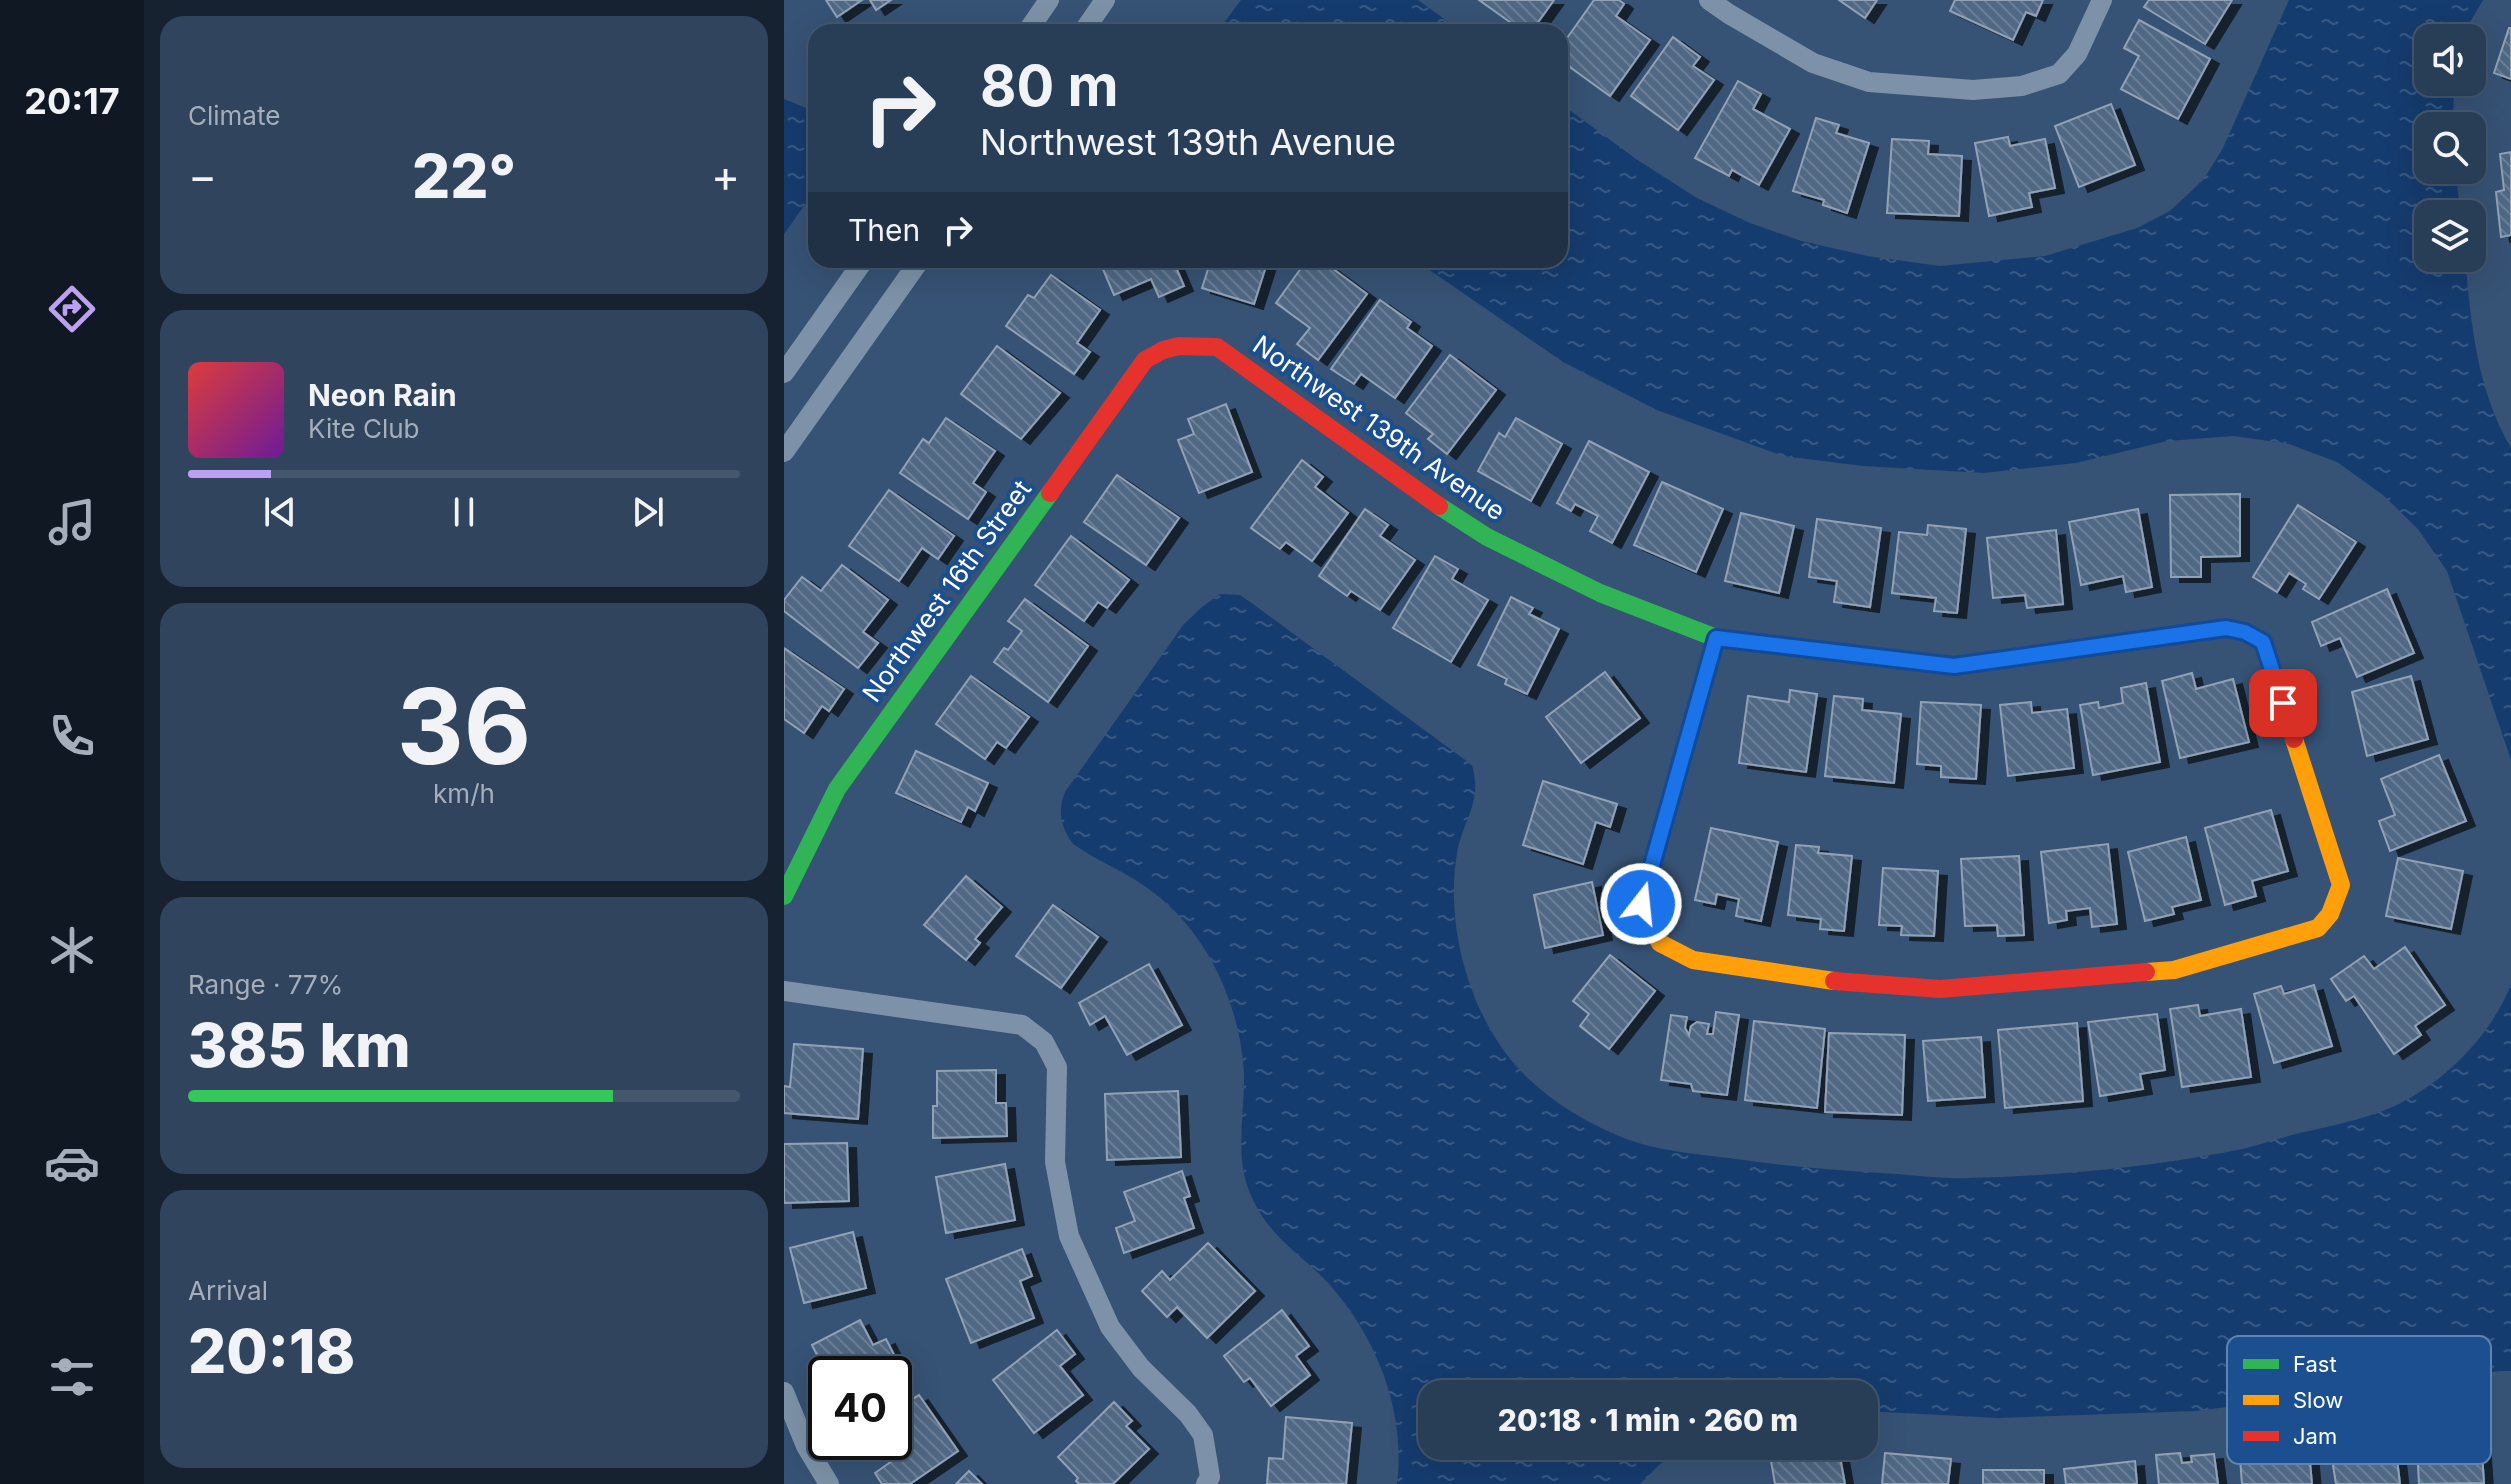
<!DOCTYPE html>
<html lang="en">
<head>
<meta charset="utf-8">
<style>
  body { margin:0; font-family:Inter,sans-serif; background:#30455d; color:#f1f3f6; height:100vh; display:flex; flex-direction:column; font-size:30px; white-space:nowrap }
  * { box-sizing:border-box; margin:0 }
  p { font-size:26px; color:#a5aeba }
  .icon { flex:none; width:44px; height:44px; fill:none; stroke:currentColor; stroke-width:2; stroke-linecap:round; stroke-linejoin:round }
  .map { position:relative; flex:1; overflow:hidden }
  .details { display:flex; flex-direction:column; gap:16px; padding:16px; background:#162230; width:640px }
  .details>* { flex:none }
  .guide { position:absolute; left:24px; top:24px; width:760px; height:244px; border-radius:24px; box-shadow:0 8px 32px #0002,0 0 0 2px #44576d; background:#283e57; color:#f1f3f6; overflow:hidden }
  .controls { position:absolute; left:1630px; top:24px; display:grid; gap:16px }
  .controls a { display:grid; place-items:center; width:72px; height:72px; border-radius:16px; background:#283e57; box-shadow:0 8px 32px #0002,0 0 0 2px #44576d; font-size:40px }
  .speed { position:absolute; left:24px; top:1356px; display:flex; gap:16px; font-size:40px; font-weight:700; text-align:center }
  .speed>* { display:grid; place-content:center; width:104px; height:104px; border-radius:50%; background:#283e57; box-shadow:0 8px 32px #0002,0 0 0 2px #44576d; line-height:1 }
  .speed .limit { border:4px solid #111; border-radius:12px; background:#fff; color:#111 }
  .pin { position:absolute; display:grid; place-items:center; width:68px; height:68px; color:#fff; margin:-34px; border-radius:16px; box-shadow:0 4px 12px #0006 }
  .me { position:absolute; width:88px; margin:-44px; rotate:16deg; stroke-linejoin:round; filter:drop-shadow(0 0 6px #0008) }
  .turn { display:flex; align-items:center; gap:28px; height:168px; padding:0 40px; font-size:36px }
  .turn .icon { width:104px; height:104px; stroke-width:2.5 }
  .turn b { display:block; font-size:56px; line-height:68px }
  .then { display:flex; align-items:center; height:76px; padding:0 40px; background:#0003; gap:16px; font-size:30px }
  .big { font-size:60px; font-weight:800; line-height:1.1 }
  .details .tile { flex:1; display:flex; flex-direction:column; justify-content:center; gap:12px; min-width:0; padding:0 28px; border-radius:24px; background:#30455d }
  .details .dial { align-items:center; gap:0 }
  .dial b { font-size:104px; line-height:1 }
  .song { display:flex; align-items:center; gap:24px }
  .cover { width:96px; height:96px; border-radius:12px; background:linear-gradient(135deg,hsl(0 70% 55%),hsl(280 70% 35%)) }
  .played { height:8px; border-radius:4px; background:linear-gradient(90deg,#bca0f2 15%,#44576d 15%) }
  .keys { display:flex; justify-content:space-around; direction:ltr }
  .heat { display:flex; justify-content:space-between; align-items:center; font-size:44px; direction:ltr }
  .charge { height:12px; border-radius:6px; background:linear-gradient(90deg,#34c759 77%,#44576d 0) }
  .trip { position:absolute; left:634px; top:1380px; width:460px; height:80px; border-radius:24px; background:#283e57; box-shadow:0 8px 32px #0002,0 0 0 2px #44576d; font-weight:800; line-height:80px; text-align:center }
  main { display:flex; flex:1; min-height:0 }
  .tab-bar { display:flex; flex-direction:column; width:144px; justify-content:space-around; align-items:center; background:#101923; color:#a5aeba }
  .tab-bar .icon { width:56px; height:56px }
  .tab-bar .on { color:#bca0f2 }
  .tab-bar b { font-size:36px; color:#f1f3f6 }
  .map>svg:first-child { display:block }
  .water { fill:url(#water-ripples) }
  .building { fill:url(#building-back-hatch); stroke:#92a2b6; stroke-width:2; filter:url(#shadow) }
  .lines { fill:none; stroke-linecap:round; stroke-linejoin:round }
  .street { stroke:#7d92a8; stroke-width:20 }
  .fast { stroke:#30b455; stroke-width:18 }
  .slow { stroke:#ff9f0a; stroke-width:18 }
  .jam { stroke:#e5322d; stroke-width:18 }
  .route-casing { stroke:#114b97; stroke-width:20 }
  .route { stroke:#1a73e8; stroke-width:14 }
  .labels { text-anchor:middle; stroke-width:8; stroke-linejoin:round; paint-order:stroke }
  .street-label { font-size:26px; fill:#fff; stroke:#1b4f8f }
  .key { fill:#1b4f8f; stroke:#5f84b1; stroke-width:2 }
  .key-label { font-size:22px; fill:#fff }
</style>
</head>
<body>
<main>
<nav class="tab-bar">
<b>20:17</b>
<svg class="icon on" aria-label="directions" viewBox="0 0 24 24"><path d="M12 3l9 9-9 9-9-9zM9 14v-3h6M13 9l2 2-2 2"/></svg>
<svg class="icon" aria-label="music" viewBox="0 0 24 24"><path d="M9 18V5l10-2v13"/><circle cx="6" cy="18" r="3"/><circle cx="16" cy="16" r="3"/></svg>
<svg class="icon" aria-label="phone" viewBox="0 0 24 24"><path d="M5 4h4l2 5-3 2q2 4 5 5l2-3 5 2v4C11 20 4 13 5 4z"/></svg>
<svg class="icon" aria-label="climate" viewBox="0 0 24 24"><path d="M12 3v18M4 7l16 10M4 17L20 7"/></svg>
<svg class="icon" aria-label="car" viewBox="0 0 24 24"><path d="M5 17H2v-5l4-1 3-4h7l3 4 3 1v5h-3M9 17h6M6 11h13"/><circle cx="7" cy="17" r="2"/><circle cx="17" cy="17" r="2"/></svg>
<svg class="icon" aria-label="filters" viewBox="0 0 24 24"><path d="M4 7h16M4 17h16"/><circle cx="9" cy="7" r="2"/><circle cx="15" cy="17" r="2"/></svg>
</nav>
<section class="details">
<div class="tile"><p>Climate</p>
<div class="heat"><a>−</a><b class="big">22°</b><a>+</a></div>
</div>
<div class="tile">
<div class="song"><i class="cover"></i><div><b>Neon Rain</b><p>Kite Club</p></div></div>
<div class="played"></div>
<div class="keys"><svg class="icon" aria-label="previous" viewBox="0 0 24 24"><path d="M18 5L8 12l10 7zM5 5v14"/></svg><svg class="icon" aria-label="pause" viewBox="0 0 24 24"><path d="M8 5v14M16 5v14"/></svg><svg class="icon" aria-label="next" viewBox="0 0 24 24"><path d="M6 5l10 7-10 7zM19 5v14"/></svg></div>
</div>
<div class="tile dial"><b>36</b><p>km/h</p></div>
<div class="tile"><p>Range · 77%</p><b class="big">385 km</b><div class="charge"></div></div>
<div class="tile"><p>Arrival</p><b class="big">20:18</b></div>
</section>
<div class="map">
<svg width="1727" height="1484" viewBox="0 0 1727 1484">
  <defs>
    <pattern id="water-ripples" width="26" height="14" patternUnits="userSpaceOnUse" patternTransform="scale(2)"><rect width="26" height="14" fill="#153c6e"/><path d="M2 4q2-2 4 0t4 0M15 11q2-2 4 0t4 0" fill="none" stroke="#385984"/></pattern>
    <pattern id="building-back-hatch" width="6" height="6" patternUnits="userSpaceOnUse" patternTransform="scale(2)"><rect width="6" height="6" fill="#506783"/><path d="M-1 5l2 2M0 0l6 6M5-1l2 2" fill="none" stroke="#6a7e96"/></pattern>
    <filter id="shadow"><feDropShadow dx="9" dy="5" stdDeviation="0" flood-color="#0009"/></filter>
  </defs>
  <rect width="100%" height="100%" fill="#365274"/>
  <g class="water">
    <polygon points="457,0 634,0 678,32 433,32"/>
    <path d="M1505,0H1699L1686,22L1681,38H1644V82H1671L1668,126H1644V170H1672L1676,214H1644V258H1681C1687,324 1693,390 1727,448V760L1663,571L1634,529L1599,495L1553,462L1505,444L1450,436L1383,441L1292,463L1200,473L1079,466L999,456L873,410L779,362L631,260H776V103L852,159L913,198L966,223L1018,241L1083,256L1156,266L1261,256L1353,228L1386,211L1419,180L1438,150Z"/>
    <polygon points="0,99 32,112 32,189 0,234"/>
    <path d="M436,594L456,595L469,604L688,765C699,801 679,820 673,853C660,929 688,1027 746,1080C770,1103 804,1123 835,1136C869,1151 915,1154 952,1159C1006,1167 1059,1171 1114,1174C1137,1176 1161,1179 1184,1178C1270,1176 1358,1168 1443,1152C1466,1148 1489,1140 1512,1134C1549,1125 1592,1118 1626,1098C1670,1072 1707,1033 1727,985V1371H1716L1412,1411L1214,1418L1080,1411V1394H648V1446H902L876,1464L856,1484H613C622,1411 593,1338 545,1284C513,1250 482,1236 464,1188C451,1152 461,1110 460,1073C456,1003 422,928 362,887C339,871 312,860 289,844C277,827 273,812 281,792L400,624L418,607Z"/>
  </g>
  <g class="building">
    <polygon points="42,0 78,0 53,17"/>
    <polygon points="86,0 107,0 92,10"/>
    <polygon points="695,0 770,0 747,32 740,32"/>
    <polygon points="810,0 835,0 840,4 832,16 866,40 826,96 776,60 776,48"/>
    <polygon points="1055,0 1093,0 1081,18"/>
    <polygon points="1171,0 1259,0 1252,16 1242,12 1229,40 1166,11"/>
    <polygon points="1365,0 1448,0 1421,44 1360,7"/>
    <polygon points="1355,20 1426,59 1394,119 1337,89 1355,56 1340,48"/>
    <polygon points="1725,28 1727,28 1727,79 1710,73"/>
    <polygon points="889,37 916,57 909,66 930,80 894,130 847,96"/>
    <polygon points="954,81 977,94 969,109 1006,129 975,185 948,170 945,176 911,158"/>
    <polygon points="1327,104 1351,165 1295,187 1271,126"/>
    <polygon points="1032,118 1055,125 1052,133 1085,143 1063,213 1039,205 1040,200 1009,191"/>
    <polygon points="1224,137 1226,146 1261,139 1271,188 1245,193 1248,207 1205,216 1191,143"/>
    <polygon points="1108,139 1145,141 1144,154 1178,156 1175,216 1103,213"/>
    <polygon points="1727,152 1727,235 1717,237 1712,192 1720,190 1716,154"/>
    <polygon points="315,260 389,260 400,286 375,297 367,279 330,295"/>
    <polygon points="427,260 484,260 470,304 418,288"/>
    <polygon points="523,260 537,260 583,294 534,360 513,344 526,328 492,303"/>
    <polygon points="267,275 316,310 293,343 306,352 290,374 222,326 244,295 250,298"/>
    <polygon points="596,300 627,322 623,328 648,346 611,398 577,374 570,384 547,369"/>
    <polygon points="213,346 276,393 237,439 177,394"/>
    <polygon points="666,355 712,390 663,454 644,439 649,434 622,413"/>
    <polygon points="442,404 468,472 415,493 394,440 410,434 404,419"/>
    <polygon points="162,418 211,451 189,483 202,492 184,519 116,473 139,439 145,443"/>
    <polygon points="732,418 778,444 747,501 694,471 715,433 721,437"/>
    <polygon points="805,441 865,472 828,543 806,531 814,516 791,504 787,511 773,503"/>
    <polygon points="518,460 539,477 531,487 564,513 528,561 502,542 496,549 467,528"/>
    <polygon points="333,475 395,518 362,565 300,522"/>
    <polygon points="878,482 939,509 912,572 850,545"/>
    <polygon points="105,490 170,536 154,559 138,548 115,581 65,546"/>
    <polygon points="1456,494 1456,556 1417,557 1417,577 1387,577 1386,495"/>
    <polygon points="1514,505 1572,542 1535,599 1519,589 1522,584 1505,573 1493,592 1469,577"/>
    <polygon points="581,509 604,525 596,536 631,560 596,610 567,591 563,596 535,576"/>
    <polygon points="1354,509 1368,587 1342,592 1339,576 1297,585 1285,522"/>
    <polygon points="957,513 1010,526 995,593 941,581"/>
    <polygon points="1033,519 1097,528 1086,607 1050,602 1053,581 1025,577"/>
    <polygon points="1144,525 1182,529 1173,613 1150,611 1152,598 1108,593 1115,532 1143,535"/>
    <polygon points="1272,530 1279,604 1243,608 1241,595 1209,598 1203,538"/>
    <polygon points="287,536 345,580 323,608 314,602 300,621 251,585"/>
    <polygon points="651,556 674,569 668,579 704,600 667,662 609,628"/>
    <polygon points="58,565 104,600 79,632 94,643 74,668 0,611 0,600 18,577 37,591"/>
    <polygon points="1603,589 1630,653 1573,677 1556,638 1537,646 1528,622"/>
    <polygon points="727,597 749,608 745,614 775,629 743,694 721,684 723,679 694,665"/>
    <polygon points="241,599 304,646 264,702 210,662 220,648 224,650 238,631 224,621"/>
    <polygon points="0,648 60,689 45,711 38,706 20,733 0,719"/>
    <polygon points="821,672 856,718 797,763 762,717"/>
    <polygon points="1408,673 1412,689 1449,679 1465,742 1396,758 1378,681"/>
    <polygon points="187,676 245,717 222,748 213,742 201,759 152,724"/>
    <polygon points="1627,676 1644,739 1583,756 1568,692"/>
    <polygon points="1362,683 1376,762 1309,775 1296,705 1314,702 1315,708 1339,703 1337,688"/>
    <polygon points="1006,690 1033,694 1022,772 955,763 964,696 1005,702"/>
    <polygon points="1050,696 1079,699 1078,710 1117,714 1110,783 1041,776"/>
    <polygon points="1137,702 1197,705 1192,779 1157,777 1157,766 1133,764"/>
    <polygon points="1247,702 1248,713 1283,709 1290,768 1224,776 1216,705"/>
    <polygon points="132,751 204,783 191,811 184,807 177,822 112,793"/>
    <polygon points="1655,755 1682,821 1606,851 1595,821 1611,815 1597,779"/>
    <polygon points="759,781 833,804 826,827 812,822 799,864 739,845"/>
    <polygon points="1487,810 1504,871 1468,881 1472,896 1441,905 1421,828"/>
    <polygon points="927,828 994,842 977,921 952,916 955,899 933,894 931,904 911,900"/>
    <polygon points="1402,837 1417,900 1388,907 1390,914 1361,921 1344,852"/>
    <polygon points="1324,844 1333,924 1308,927 1306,908 1282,911 1283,920 1265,923 1257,852"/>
    <polygon points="1012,845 1035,847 1034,853 1068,856 1060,931 1036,929 1037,919 1004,915"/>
    <polygon points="1235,856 1240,935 1214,936 1213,925 1181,926 1177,859"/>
    <polygon points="1614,858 1679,871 1667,929 1602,916"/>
    <polygon points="1099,868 1154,871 1150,936 1117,935 1118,926 1095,925"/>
    <polygon points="182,876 218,907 191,939 196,943 182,960 140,925"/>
    <polygon points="808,882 819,935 761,948 750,895"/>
    <polygon points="269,905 314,937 277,988 232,956"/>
    <polygon points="1621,947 1661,1005 1631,1026 1637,1035 1610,1054 1570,996 1562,1001 1547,979 1580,956 1590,969"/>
    <polygon points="826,955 871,991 825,1049 796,1026 805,1014 789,1001"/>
    <polygon points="365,964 398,1025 343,1055 321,1016 306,1025 295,1003"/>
    <polygon points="1530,985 1548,1046 1490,1063 1470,994 1497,986 1500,994"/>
    <polygon points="1414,1005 1416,1016 1457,1009 1467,1077 1398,1087 1386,1009"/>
    <polygon points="932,1012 955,1015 943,1095 909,1091 907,1084 877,1080 887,1015 903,1017 901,1028 905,1035 907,1026 913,1022 925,1024 923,1034 929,1034"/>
    <polygon points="1373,1014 1381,1070 1356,1074 1359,1089 1316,1096 1304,1022"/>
    <polygon points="970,1021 1041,1029 1033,1108 961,1100"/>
    <polygon points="1293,1023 1299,1101 1221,1108 1214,1030"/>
    <polygon points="1045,1033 1121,1035 1118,1115 1041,1112"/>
    <polygon points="1197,1037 1201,1097 1144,1101 1139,1041"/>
    <polygon points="10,1044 79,1049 74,1119 0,1113 0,1086 6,1087"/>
    <polygon points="212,1070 212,1103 222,1103 223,1136 149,1138 149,1106 153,1106 153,1071"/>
    <polygon points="394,1091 397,1157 323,1160 321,1094"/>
    <polygon points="63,1143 65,1201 0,1203 0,1144"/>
    <polygon points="221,1164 231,1220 162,1233 152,1177"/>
    <polygon points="398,1171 406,1196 400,1198 410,1228 340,1253 332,1228 351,1221 340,1192"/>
    <polygon points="69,1232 82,1288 20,1303 6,1248"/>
    <polygon points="424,1243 471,1291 423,1338 393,1307 383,1317 358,1291 378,1271 386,1280"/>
    <polygon points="238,1249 248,1276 236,1281 250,1318 187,1343 162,1279"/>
    <polygon points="498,1310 525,1346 512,1356 526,1375 487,1406 466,1378 460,1382 440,1356"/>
    <polygon points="76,1320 89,1345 102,1339 119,1372 110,1377 110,1374 42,1374 42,1383 35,1371 40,1369 28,1345"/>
    <polygon points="273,1330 291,1354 276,1366 299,1395 250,1433 209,1380"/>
    <polygon points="135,1395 174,1451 126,1484 98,1484 91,1473 108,1461 95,1442 110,1442 110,1412"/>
    <polygon points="330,1402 348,1421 342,1426 365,1449 329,1484 295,1484 292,1481 294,1478 274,1457"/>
    <polygon points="502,1417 568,1423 562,1484 483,1484 485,1458 499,1459"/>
    <polygon points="1696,1424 1700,1483 1635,1484 1632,1428"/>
    <polygon points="1609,1425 1616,1484 1552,1484 1545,1440 1579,1436 1578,1430"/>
    <polygon points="1524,1440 1528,1484 1458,1484 1455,1446"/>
    <polygon points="1054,1446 1061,1484 991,1484 987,1461"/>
    <polygon points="1101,1453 1167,1459 1164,1484 1098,1484"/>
    <polygon points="1396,1453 1398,1463 1408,1462 1407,1456 1430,1454 1434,1484 1375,1484 1372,1455"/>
    <polygon points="1351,1461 1353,1484 1282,1484 1280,1469"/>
    <rect x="1199" y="1470" width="61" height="14"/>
    <polygon points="185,1471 198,1484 172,1484"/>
  </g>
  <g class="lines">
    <g class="street">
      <polyline points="925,0 945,14 1029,63 1085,82 1189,90 1238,86 1275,74 1293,54 1318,0"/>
      <polyline points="243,32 265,0"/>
      <polyline points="299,32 321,0"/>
      <polyline points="0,373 80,260"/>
      <polyline points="0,452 136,260"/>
      <polyline points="0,991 238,1025 260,1042 273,1067 271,1162 285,1236 326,1327 357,1368 404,1414 419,1435 426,1477 422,1484"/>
      <polyline points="0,1392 22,1446 45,1484"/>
    </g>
    <g class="fast">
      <polyline points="655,506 703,537 816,593 932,638 1170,666 1267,652"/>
      <polyline points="0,896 53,789 266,493"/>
    </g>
    <g class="slow">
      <polyline points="932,638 857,904 876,943 909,960 1050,981"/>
      <polyline points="1362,972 1390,970 1534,928 1546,914 1557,885 1510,739"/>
    </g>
    <g class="jam">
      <polyline points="266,493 361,360 379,350 395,346 433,347 655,506"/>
      <polyline points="1267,652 1442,628 1461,632 1479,642 1510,739"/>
      <polyline points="1050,981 1156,989 1362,972"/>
    </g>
  </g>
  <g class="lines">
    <defs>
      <polyline id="route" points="857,904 932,638 1170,666 1442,628 1461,632 1479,642 1499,703"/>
    </defs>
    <use href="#route" class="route-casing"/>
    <use href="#route" class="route"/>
  </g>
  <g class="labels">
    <g class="street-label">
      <text transform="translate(595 428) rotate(35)" y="9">Northwest 139th Avenue</text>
      <text transform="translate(163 591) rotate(-54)" y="9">Northwest 16th Street</text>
    </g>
  </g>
  <rect x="1443" y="1336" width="264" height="128" rx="12" class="key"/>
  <rect x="1459" y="1359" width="36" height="10" fill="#30b455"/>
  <rect x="1459" y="1395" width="36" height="10" fill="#ff9f0a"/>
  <rect x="1459" y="1431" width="36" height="10" fill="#e5322d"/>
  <g class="key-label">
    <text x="1509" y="1372">Fast</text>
    <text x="1509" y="1408">Slow</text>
    <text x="1509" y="1444">Jam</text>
  </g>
</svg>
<div class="controls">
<a><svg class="icon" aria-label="sound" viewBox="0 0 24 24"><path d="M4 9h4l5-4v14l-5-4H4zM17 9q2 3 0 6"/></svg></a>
<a><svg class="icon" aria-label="search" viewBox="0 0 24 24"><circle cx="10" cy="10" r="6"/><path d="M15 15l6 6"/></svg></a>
<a><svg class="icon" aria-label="layers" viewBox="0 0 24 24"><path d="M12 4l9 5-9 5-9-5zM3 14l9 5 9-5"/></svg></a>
</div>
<div class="speed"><div class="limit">40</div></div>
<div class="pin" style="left:1499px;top:703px;background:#d93025"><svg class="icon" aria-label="arrive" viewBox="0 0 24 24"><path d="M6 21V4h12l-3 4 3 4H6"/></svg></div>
<svg class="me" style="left:857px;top:904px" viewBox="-20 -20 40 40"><circle r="17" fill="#1a73e8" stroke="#fff" stroke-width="3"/><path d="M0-11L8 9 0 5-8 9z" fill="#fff"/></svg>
<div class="trip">20:18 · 1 min · 260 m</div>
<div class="guide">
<div class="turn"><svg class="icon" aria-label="right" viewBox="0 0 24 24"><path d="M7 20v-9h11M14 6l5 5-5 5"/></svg><div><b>80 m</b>Northwest 139th Avenue</div></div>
<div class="then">Then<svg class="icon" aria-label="right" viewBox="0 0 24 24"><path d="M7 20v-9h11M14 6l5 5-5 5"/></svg></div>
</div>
</div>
</main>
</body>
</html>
